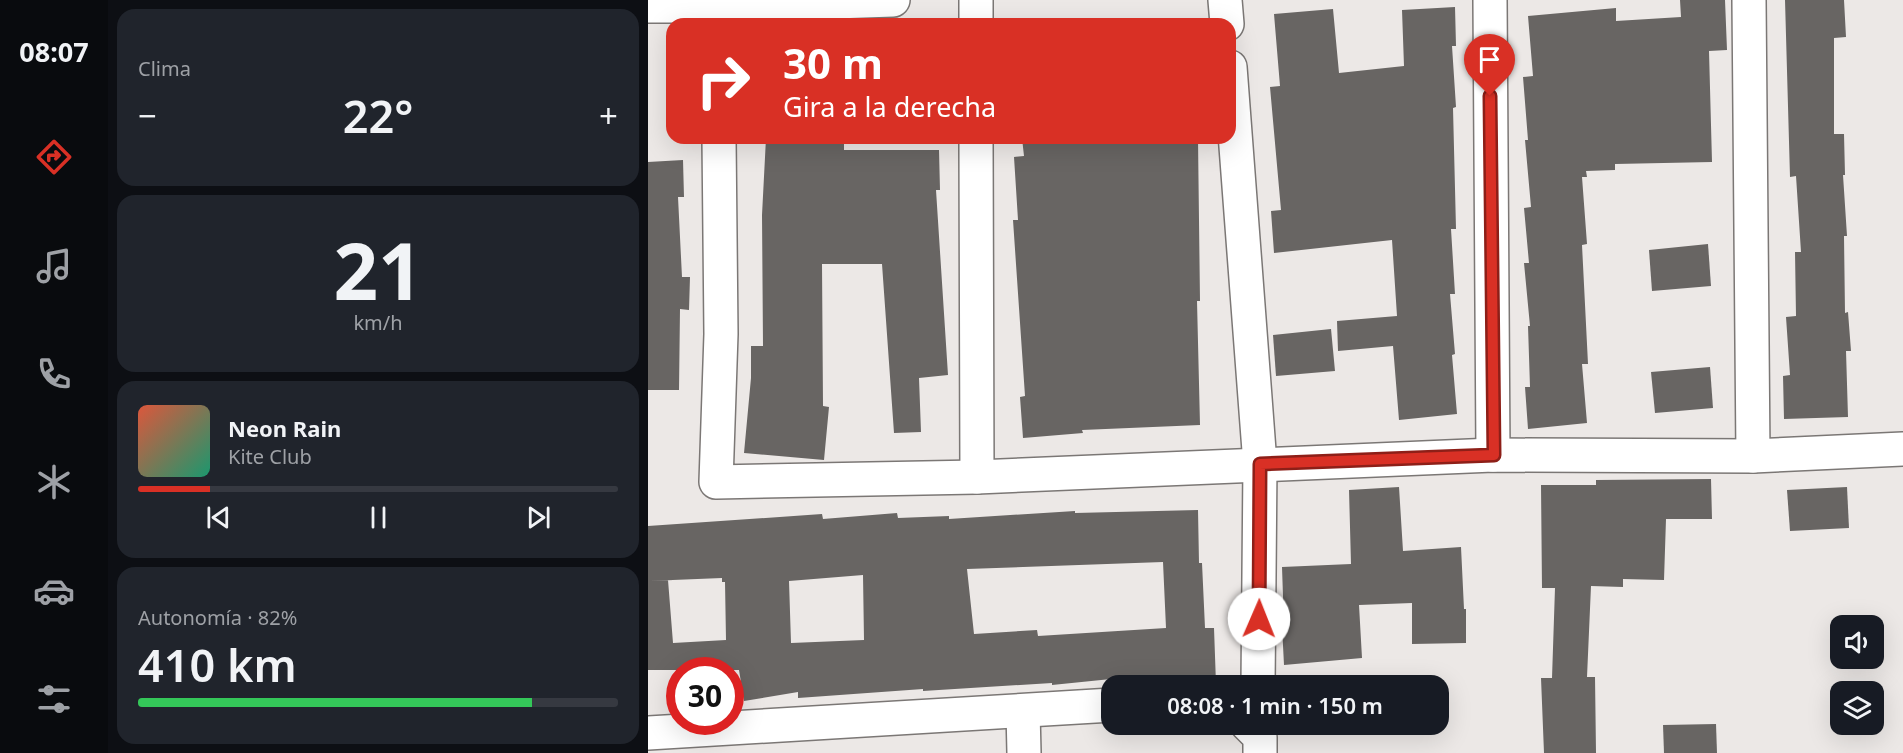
<!DOCTYPE html>
<html lang="es">
<head>
<meta charset="utf-8">
<style>
  body { margin:0; font-family:"Noto Sans",sans-serif; background:#20242c; color:#f1f3f6; height:100vh; display:flex; flex-direction:column; font-size:22px; white-space:nowrap }
  * { box-sizing:border-box; margin:0 }
  p { font-size:20px; color:#9ea1a6 }
  .icon { flex:none; width:33px; height:33px; fill:none; stroke:currentColor; stroke-width:2; stroke-linecap:round; stroke-linejoin:round }
  .map { position:relative; flex:1; overflow:hidden }
  .panel { display:flex; flex-direction:column; gap:9px; padding:9px; background:#0d0f14; width:540px }
  .panel>* { flex:none }
  .hud { position:absolute; left:18px; top:18px; width:570px; height:126px; border-radius:18px; box-shadow:0 6px 24px #0002; background:#d93025; color:#fff; overflow:hidden }
  .controls { position:absolute; left:1182px; top:615px; display:grid; gap:12px }
  .controls a { display:grid; place-items:center; width:54px; height:54px; border-radius:12px; background:#171b24; box-shadow:0 6px 24px #0002; font-size:30px }
  .speed { position:absolute; left:18px; top:657px; display:flex; gap:12px; font-size:30px; font-weight:700; text-align:center }
  .speed>* { display:grid; place-content:center; width:78px; height:78px; border-radius:50%; background:#171b24; box-shadow:0 6px 24px #0002; line-height:1 }
  .speed .limit { border:9px solid #d22; background:#fff; color:#111 }
  .pin { position:absolute; display:grid; place-items:center; width:51px; height:51px; color:#fff; margin:-62px -26px; border-radius:50% 50% 50% 0; rotate:-45deg; box-shadow:0 0 6px #0007 }
  .pin .icon { rotate:45deg }
  .me { position:absolute; width:66px; margin:-33px; rotate:1deg; stroke-linejoin:round; filter:drop-shadow(0 0 4px #0008) }
  .turn { display:flex; align-items:center; gap:21px; height:126px; padding:0 18px; font-size:27px }
  .turn .icon { width:78px; height:78px; stroke-width:2.5 }
  .turn b { display:block; font-size:42px; line-height:51px }
  .big { font-size:45px; font-weight:600; line-height:1.1 }
  .panel .widget { flex:1; display:flex; flex-direction:column; justify-content:center; gap:9px; min-width:0; padding:0 21px; border-radius:18px; background:#20242c }
  .panel .dial { align-items:center; gap:0 }
  .dial b { font-size:78px; line-height:1 }
  .song { display:flex; align-items:center; gap:18px }
  .cover { width:72px; height:72px; border-radius:9px; background:linear-gradient(135deg,hsl(10 70% 55%),hsl(160 70% 35%)) }
  .played { height:6px; border-radius:3px; background:linear-gradient(90deg,#d93025 15%,#363941 15%) }
  .keys { display:flex; justify-content:space-around; direction:ltr }
  .heat { display:flex; justify-content:space-between; align-items:center; font-size:33px; direction:ltr }
  .charge { height:9px; border-radius:4px; background:linear-gradient(90deg,#34c759 82%,#363941 0) }
  .trip { position:absolute; left:453px; top:675px; width:348px; height:60px; border-radius:18px; background:#171b24; box-shadow:0 6px 24px #0002; font-weight:600; line-height:60px; text-align:center }
  main { display:flex; flex:1; min-height:0 }
  .tabs { display:flex; flex-direction:column; width:108px; justify-content:space-around; align-items:center; background:#090b0e; color:#9ea1a6 }
  .tabs .icon { width:42px; height:42px }
  .tabs .on { color:#d93025 }
  .tabs b { font-size:27px; color:#f1f3f6 }
  .map>svg:first-child { display:block }
  .building { fill:#686563; fill-rule:evenodd }
  .lines { fill:none; stroke-linecap:round; stroke-linejoin:round }
  .street-casing { stroke:#7b7775; stroke-width:36 }
  .street { stroke:#fff; stroke-width:33 }
  .route-casing { stroke:#8d1f18; stroke-width:15 }
  .route { stroke:#d93025; stroke-width:10 }
</style>
</head>
<body>
<main>
<nav class="tabs">
<b>08:07</b>
<svg class="icon on" aria-label="directions" viewBox="0 0 24 24"><path d="M12 3l9 9-9 9-9-9zM9 14v-3h6M13 9l2 2-2 2"/></svg>
<svg class="icon" aria-label="music" viewBox="0 0 24 24"><path d="M9 18V5l10-2v13"/><circle cx="6" cy="18" r="3"/><circle cx="16" cy="16" r="3"/></svg>
<svg class="icon" aria-label="phone" viewBox="0 0 24 24"><path d="M5 4h4l2 5-3 2q2 4 5 5l2-3 5 2v4C11 20 4 13 5 4z"/></svg>
<svg class="icon" aria-label="climate" viewBox="0 0 24 24"><path d="M12 3v18M4 7l16 10M4 17L20 7"/></svg>
<svg class="icon" aria-label="car" viewBox="0 0 24 24"><path d="M5 17H2v-5l4-1 3-4h7l3 4 3 1v5h-3M9 17h6M6 11h13"/><circle cx="7" cy="17" r="2"/><circle cx="17" cy="17" r="2"/></svg>
<svg class="icon" aria-label="filters" viewBox="0 0 24 24"><path d="M4 7h16M4 17h16"/><circle cx="9" cy="7" r="2"/><circle cx="15" cy="17" r="2"/></svg>
</nav>
<section class="panel">
<div class="widget"><p>Clima</p>
<div class="heat"><a>−</a><b class="big">22°</b><a>+</a></div>
</div>
<div class="widget dial"><b>21</b><p>km/h</p></div>
<div class="widget">
<div class="song"><i class="cover"></i><div><b>Neon Rain</b><p>Kite Club</p></div></div>
<div class="played"></div>
<div class="keys"><svg class="icon" aria-label="previous" viewBox="0 0 24 24"><path d="M18 5L8 12l10 7zM5 5v14"/></svg><svg class="icon" aria-label="pause" viewBox="0 0 24 24"><path d="M8 5v14M16 5v14"/></svg><svg class="icon" aria-label="next" viewBox="0 0 24 24"><path d="M6 5l10 7-10 7zM19 5v14"/></svg></div>
</div>
<div class="widget"><p>Autonomía · 82%</p><b class="big">410 km</b><div class="charge"></div></div>
</section>
<div class="map">
<svg width="1255" height="753" viewBox="0 0 1255 753">
  <rect width="100%" height="100%" fill="#ece8e6"/>
  <g class="building">
    <polygon points="1032,0 1077,0 1079,50 1061,51 1064,162 967,164 967,170 938,171 939,177 934,177 939,244 934,245 940,364 934,364 939,423 880,429 877,387 882,387 880,326 882,326 876,263 881,263 876,208 883,207 877,140 880,140 875,77 885,76 880,16 968,8 968,21 1033,17"/>
    <polygon points="1137,0 1196,0 1198,37 1186,38 1186,134 1196,134 1197,175 1195,175 1199,236 1196,236 1197,313 1200,312 1203,351 1198,351 1200,417 1136,419 1135,376 1142,375 1138,317 1148,316 1147,252 1153,252 1148,176 1142,177"/>
    <polygon points="807,7 808,46 804,46 808,107 805,108 808,229 803,229 807,294 802,294 807,354 804,355 809,414 751,420 745,346 690,351 689,321 749,316 744,240 626,253 623,211 633,210 622,87 632,86 626,14 685,9 691,73 756,66 754,10"/>
    <polygon points="118,138 196,138 196,150 291,150 292,190 288,190 300,375 271,378 273,432 246,433 234,264 174,264 175,406 181,407 176,460 96,453 103,378 103,346 115,346 114,215"/>
    <polygon points="374,138 492,138 492,142 550,139 552,301 549,301 552,425 434,430 435,433 375,438 372,397 377,396 365,220 370,220 366,157 376,156"/>
    <polygon points="35,160 36,197 30,197 34,277 42,277 41,310 32,309 31,390 0,390 0,162"/>
    <polygon points="1060,244 1063,286 1004,291 1001,250"/>
    <polygon points="683,329 687,371 628,376 625,335"/>
    <polygon points="1062,367 1065,408 1007,413 1003,372"/>
    <polygon points="1063,479 1064,519 1018,519 1016,580 975,579 975,587 943,586 939,677 947,677 948,753 896,753 893,678 904,678 907,588 894,588 893,485 948,485 948,480"/>
    <polygon points="751,487 755,551 813,547 816,609 818,609 818,643 764,644 764,603 711,605 714,658 636,665 634,626 636,626 634,567 703,564 701,490"/>
    <polygon points="1199,487 1201,528 1142,531 1139,490"/>
    <path d="M550,510L551,563H554L557,628H566L568,684L524,686V682L463,684V679L404,685V683L275,691V689L150,698V692L96,701L91,670H0V581L20,580L25,643L78,640L77,582H74V578L0,581V526L174,514L175,519L249,513L250,518L301,516V519L427,511V513ZM515,562L518,628L390,636L389,630L326,634L319,569ZM215,575L216,640L143,643L141,581Z"/>
    <polygon points="1068,724 1069,753 1016,753 1015,725"/>
  </g>
  <g class="lines">
    <defs>
      <g id="street">
        <polyline points="328,0 328,24"/>
        <polyline points="577,0 579,24"/>
        <polyline points="842,0 845,455"/>
        <polyline points="1101,0 1105,456"/>
        <polyline points="0,6 69,6 245,0"/>
        <polyline points="582,67 612,464 610,686"/>
        <polyline points="71,138 73,334 68,482 329,477 845,455 1105,456 1255,449"/>
        <polyline points="328,138 329,477"/>
        <polyline points="375,711 376,753"/>
        <polyline points="599,724 612,737 612,753"/>
        <polyline points="0,733 464,705"/>
      </g>
    </defs>
    <use href="#street" class="street-casing"/>
    <use href="#street" class="street"/>
  </g>
  <g class="lines">
    <defs>
      <polyline id="route" points="611,619 612,464 846,455 842,96"/>
    </defs>
    <use href="#route" class="route-casing"/>
    <use href="#route" class="route"/>
  </g>
</svg>
<div class="controls">
<a><svg class="icon" aria-label="sound" viewBox="0 0 24 24"><path d="M4 9h4l5-4v14l-5-4H4zM17 9q2 3 0 6"/></svg></a>
<a><svg class="icon" aria-label="layers" viewBox="0 0 24 24"><path d="M12 4l9 5-9 5-9-5zM3 14l9 5 9-5"/></svg></a>
</div>
<div class="speed"><div class="limit">30</div></div>
<div class="pin" style="left:842px;top:96px;background:#d93025"><svg class="icon" aria-label="arrive" viewBox="0 0 24 24"><path d="M6 21V4h12l-3 4 3 4H6"/></svg></div>
<svg class="me" style="left:611px;top:619px" viewBox="-20 -20 40 40"><circle r="19" fill="#fff"/><path d="M0-13L10 11 0 6-10 11z" fill="#d93025"/></svg>
<div class="trip">08:08 · 1 min · 150 m</div>
<div class="hud">
<div class="turn"><svg class="icon" aria-label="right" viewBox="0 0 24 24"><path d="M7 20v-9h11M14 6l5 5-5 5"/></svg><div><b>30 m</b>Gira a la derecha</div></div>
</div>
</div>
</main>
</body>
</html>
